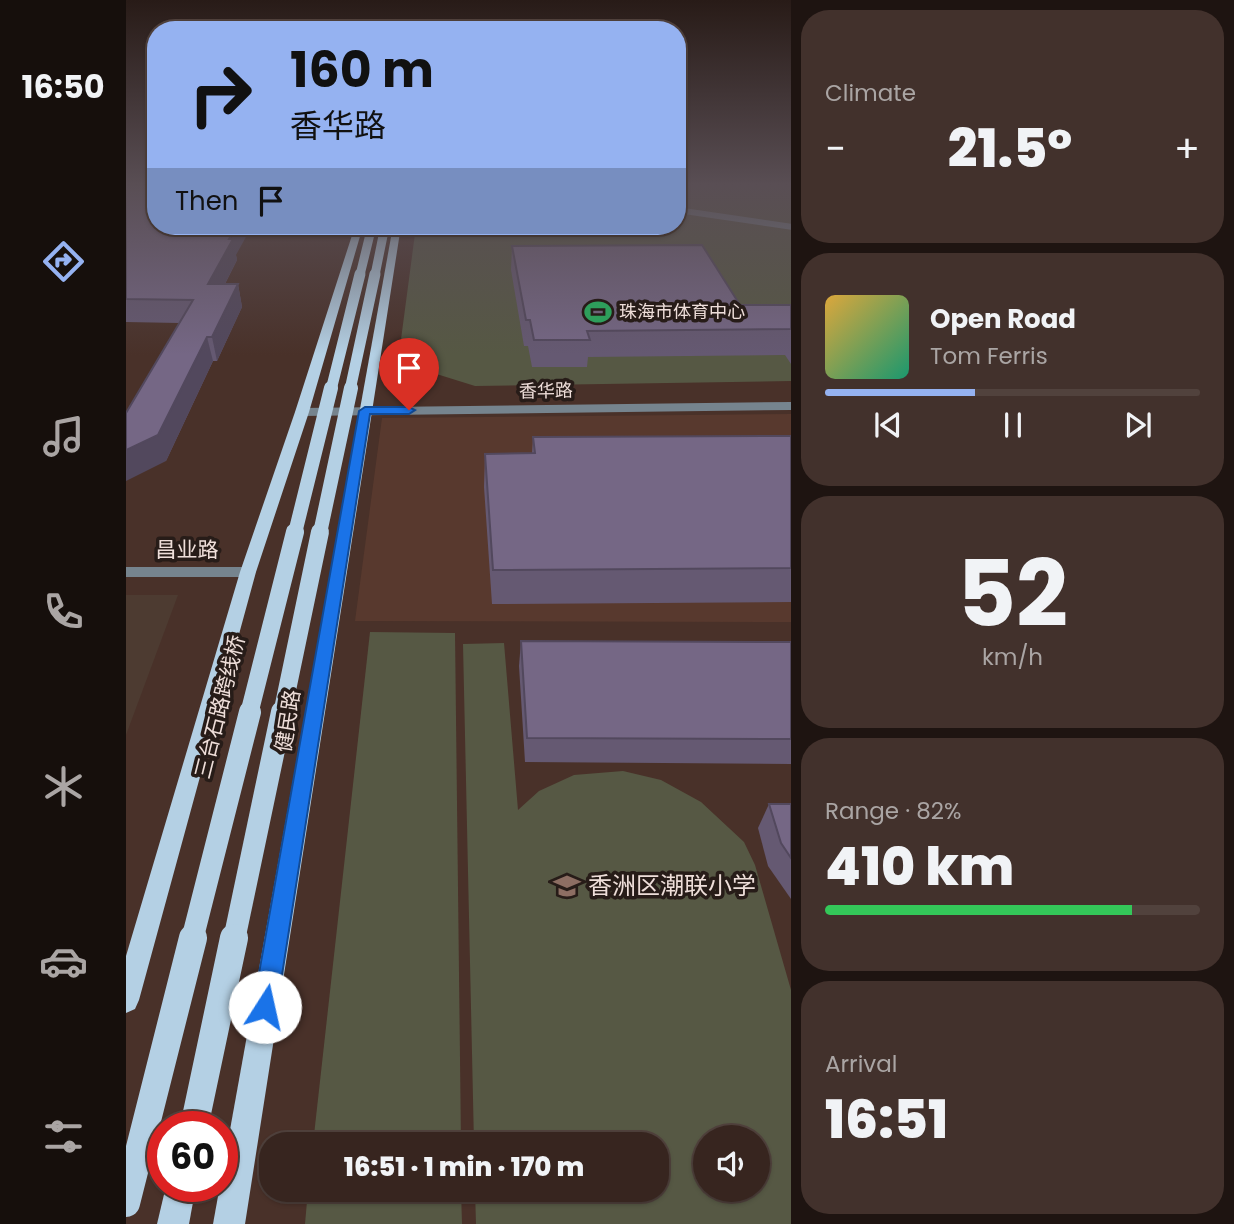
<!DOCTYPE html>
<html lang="en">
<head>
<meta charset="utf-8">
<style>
  body { margin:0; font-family:Poppins,"Noto Sans SC",sans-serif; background:#42312c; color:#f1f3f6; height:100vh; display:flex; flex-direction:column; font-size:26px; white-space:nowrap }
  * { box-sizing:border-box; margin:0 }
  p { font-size:23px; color:#aaa5a4 }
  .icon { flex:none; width:38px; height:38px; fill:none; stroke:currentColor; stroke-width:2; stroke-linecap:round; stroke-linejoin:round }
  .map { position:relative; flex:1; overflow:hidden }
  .drawer { display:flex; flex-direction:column; gap:10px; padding:10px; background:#1e1411; width:443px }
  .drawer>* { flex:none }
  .banner { position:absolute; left:21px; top:21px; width:539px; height:214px; border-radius:28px; box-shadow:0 2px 5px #0004,0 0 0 2px #51423d; background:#95b2f1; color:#111; overflow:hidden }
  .buttons { position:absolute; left:567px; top:1125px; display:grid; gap:14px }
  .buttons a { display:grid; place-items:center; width:77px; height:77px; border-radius:50%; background:#37251f; box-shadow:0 2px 5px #0004,0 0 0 2px #51423d; font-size:35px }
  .speed { position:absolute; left:21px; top:1111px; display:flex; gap:14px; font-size:35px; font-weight:700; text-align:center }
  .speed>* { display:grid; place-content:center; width:91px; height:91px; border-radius:50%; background:#37251f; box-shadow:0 2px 5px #0004,0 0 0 2px #51423d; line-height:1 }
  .speed .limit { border:10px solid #d22; background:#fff; color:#111 }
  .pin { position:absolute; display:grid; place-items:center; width:60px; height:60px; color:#fff; margin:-72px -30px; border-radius:50% 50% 50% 0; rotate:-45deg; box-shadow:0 0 7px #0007 }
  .pin .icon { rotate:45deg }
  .me { position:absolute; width:77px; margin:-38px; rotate:10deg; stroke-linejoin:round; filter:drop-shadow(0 0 5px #0008) }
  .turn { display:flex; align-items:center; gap:24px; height:147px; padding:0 28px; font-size:32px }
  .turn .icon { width:91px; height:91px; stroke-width:2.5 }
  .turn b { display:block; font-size:49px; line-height:60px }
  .then { display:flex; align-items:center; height:66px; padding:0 28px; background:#0003; gap:14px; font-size:26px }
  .big { font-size:52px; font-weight:800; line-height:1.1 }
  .drawer .tile { flex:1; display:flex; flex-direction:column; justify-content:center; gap:10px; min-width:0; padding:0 24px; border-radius:28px; background:#42312c }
  .drawer .dial { align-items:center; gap:0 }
  .dial b { font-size:91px; line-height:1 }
  .song { display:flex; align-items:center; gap:21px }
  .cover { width:84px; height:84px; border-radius:10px; background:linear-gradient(135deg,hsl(40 70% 55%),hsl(160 70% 35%)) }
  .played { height:7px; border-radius:4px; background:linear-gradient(90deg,#95b2f1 40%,#51423d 40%) }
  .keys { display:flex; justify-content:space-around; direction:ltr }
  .heat { display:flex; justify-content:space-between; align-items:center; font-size:38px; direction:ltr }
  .charge { height:10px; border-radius:5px; background:linear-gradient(90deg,#34c759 82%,#51423d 0) }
  .trip { position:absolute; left:133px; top:1132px; width:410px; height:70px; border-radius:28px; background:#37251f; box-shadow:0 2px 5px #0004,0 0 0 2px #51423d; font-weight:800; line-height:70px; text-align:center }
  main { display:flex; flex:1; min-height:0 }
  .tab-bar { display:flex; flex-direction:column; width:126px; justify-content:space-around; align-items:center; background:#160f0c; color:#aaa5a4 }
  .tab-bar .icon { width:49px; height:49px }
  .tab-bar .on { color:#95b2f1 }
  .tab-bar b { font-size:32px; color:#f1f3f6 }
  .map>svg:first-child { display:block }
  .built { fill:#58392e }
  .education { fill:#4d3b31 }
  .green { fill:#565844; fill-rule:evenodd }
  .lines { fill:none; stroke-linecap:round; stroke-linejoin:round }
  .minor { fill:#76848e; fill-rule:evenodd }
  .major { fill:#b4d0e4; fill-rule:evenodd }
  .major-bridge-far5 { stroke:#b4d0e4; stroke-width:9 }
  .major-bridge-far4 { stroke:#b4d0e4; stroke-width:11 }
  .major-bridge-far3 { stroke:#b4d0e4; stroke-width:14 }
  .major-bridge-far2 { stroke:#b4d0e4; stroke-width:18 }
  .major-bridge-far1 { stroke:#b4d0e4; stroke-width:22 }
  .major-bridge { stroke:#b4d0e4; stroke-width:28 }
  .wall { fill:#655972 }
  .shaded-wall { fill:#52485d }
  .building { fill:#756785; stroke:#52485d; stroke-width:2 }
  .route { fill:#1a73e8; stroke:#114b97; stroke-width:2 }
  .labels { text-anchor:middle; stroke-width:7; stroke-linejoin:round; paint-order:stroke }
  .far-poi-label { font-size:18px; fill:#eeded9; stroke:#271c18; text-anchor:start }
  .far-street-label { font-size:18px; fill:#eeded9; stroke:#271c18 }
  .street-label { font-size:21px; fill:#eeded9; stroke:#271c18 }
  .near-poi-label { font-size:24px; fill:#eeded9; stroke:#271c18; text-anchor:start }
</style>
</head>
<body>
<main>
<nav class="tab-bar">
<b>16:50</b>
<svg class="icon on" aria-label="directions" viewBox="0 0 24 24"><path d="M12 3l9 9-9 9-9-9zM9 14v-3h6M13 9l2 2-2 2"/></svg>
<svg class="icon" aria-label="music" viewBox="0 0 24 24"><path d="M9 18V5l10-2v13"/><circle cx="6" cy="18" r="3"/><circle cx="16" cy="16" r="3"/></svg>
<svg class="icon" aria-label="phone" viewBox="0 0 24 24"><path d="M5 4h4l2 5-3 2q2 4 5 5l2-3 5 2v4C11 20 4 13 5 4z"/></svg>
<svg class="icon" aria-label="climate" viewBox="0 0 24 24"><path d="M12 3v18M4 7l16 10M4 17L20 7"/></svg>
<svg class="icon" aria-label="car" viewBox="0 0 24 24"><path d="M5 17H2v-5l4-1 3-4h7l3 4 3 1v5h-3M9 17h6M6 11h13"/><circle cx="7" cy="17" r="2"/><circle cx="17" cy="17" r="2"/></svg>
<svg class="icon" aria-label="filters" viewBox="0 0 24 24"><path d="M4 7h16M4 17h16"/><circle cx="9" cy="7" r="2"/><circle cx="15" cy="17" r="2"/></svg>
</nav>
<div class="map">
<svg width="666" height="1224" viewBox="0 0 666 1224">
  <rect width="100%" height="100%" fill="#493129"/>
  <polygon class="built" points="665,414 665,622 229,621 256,418"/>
  <polygon class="education" points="0,595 52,595 0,735"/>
  <g class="green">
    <polygon points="551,184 665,184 665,381 349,386 272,362 290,226 551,226"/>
    <polygon points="244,632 329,633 335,1144 187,1144"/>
    <path d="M378,643L392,810L413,791L448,775L497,771L535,780L575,802L618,842L629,865L665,990V1224H350L349,1190H530V1144H348L337,644ZM579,1138H632V1190H579Z"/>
    <polygon points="182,1190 335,1190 336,1224 179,1224"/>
  </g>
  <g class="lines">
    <g class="minor">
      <polygon points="551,207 666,224 666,230 551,213"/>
      <polygon points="666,402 666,410 176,416 169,412 176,408"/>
      <polygon points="0,567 122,567 130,572 122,577 0,577"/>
    </g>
    <g class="major">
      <polygon points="229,226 237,226 183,412 130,572 13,1000 9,1009 0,1013 0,956 114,572 169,412"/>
      <polygon points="267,226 275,226 119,1224 87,1224"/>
      <polygon points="40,1186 70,1186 63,1224 31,1224"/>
    </g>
    <g class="major-bridge-far5">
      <polyline points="234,275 246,226"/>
      <polyline points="249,275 259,226"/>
    </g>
    <g class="major-bridge-far4">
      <polyline points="205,390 234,274"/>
      <polyline points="224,390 249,274"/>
    </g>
    <g class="major-bridge-far3">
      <polyline points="169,533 205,388"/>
      <polyline points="194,533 225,388"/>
    </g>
    <g class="major-bridge-far2">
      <polyline points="123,714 169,532"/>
      <polyline points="156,714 194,532"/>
    </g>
    <g class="major-bridge-far1">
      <polyline points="66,940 124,712"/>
      <polyline points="108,940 156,712"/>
    </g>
    <g class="major-bridge">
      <polyline points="68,1127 108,938"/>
      <polyline points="0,1203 67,938"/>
    </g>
  </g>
  <g class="wall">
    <polygon points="0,184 110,255 111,260 99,284 112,284 116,307 91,361 87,361 40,461 53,323 0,322"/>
    <polygon points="386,246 614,305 665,305 665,364 659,355 462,357 461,367 406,367 402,346 398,346 385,270"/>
    <polygon points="665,436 665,602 366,604 358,487 359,454 406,453 407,437"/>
    <polygon points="395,641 665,642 665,764 399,762 393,666"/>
    <polygon points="643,804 665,804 665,899 642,866 632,828"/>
  </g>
  <g class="shaded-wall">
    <polygon points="111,226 126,226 110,255 111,260 87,307 82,284"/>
    <polygon points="112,284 116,307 91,361 86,337"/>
    <polygon points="81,337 87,361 40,461 0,481 0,450"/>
  </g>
  <g class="building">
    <polygon points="0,184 30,184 30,226 111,226 103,239 107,239 82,284 112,284 86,337 81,337 32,435 0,450 0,413 67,300 0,299"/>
    <polygon points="576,245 614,305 665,305 665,329 461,331 464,340 408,340 404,320 400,320 386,246"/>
    <polygon points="665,436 665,568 367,570 359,454 409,453 407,437"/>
    <polygon points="395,641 665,642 665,739 401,738"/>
    <polygon points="643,804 665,804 665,858 655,843"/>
  </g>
  <linearGradient id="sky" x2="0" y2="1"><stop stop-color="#281b17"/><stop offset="0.52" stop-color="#594e54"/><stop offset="1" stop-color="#594e54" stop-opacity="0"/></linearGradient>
  <rect width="666" height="355" fill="url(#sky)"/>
  <polygon class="route" points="239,407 283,407 289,410 283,414 244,414 151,1007 147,1016 139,1019 130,1016 127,1007 233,411"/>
  <defs>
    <symbol id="stadium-bare" viewBox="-9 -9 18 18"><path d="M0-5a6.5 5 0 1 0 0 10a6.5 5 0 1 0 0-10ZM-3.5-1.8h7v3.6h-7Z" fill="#2e9e5b" stroke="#271c18" stroke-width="2.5" paint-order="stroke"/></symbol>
    <symbol id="school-bare" viewBox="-9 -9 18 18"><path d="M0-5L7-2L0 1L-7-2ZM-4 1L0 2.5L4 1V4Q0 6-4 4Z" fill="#8d6e63" stroke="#271c18" stroke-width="2.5" paint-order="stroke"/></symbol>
  </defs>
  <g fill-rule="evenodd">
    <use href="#stadium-bare" x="453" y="293" width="38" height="38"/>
    <use href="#school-bare" x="422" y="867" width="38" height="38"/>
  </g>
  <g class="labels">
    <g class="far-poi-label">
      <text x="493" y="318">珠海市体育中心</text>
    </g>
    <g class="far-street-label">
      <text transform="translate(420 391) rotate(-1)" y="6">香华路</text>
    </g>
    <g class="street-label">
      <text x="61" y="557">昌业路</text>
      <text transform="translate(94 707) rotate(-76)" y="7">三台石路跨线桥</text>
      <text transform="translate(162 721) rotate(-81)" y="7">健民路</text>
    </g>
    <g class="near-poi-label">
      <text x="462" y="894">香洲区潮联小学</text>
    </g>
  </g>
</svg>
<div class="buttons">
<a><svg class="icon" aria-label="sound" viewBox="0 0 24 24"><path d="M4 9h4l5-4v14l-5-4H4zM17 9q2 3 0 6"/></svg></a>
</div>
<div class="speed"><div class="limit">60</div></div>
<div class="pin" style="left:283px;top:410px;background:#d93025"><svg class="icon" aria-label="arrive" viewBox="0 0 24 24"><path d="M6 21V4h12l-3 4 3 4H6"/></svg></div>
<svg class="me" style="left:139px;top:1007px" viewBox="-20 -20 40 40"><circle r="19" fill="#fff"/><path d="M0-13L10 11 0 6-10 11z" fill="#1a73e8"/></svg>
<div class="trip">16:51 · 1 min · 170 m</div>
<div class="banner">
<div class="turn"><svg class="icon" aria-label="right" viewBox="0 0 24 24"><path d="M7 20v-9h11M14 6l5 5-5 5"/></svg><div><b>160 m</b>香华路</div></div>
<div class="then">Then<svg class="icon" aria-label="arrive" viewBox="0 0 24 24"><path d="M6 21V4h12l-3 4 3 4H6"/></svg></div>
</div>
</div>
<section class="drawer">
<div class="tile"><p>Climate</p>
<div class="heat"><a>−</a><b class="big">21.5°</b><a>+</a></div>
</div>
<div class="tile">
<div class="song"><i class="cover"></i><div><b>Open Road</b><p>Tom Ferris</p></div></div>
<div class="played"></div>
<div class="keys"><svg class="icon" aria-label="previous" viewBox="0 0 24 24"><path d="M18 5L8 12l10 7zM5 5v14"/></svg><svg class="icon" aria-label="pause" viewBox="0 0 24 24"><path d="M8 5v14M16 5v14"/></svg><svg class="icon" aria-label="next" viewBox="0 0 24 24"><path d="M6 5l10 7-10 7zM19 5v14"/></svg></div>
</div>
<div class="tile dial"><b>52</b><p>km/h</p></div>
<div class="tile"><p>Range · 82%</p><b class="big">410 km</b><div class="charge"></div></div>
<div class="tile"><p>Arrival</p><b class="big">16:51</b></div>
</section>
</main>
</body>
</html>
